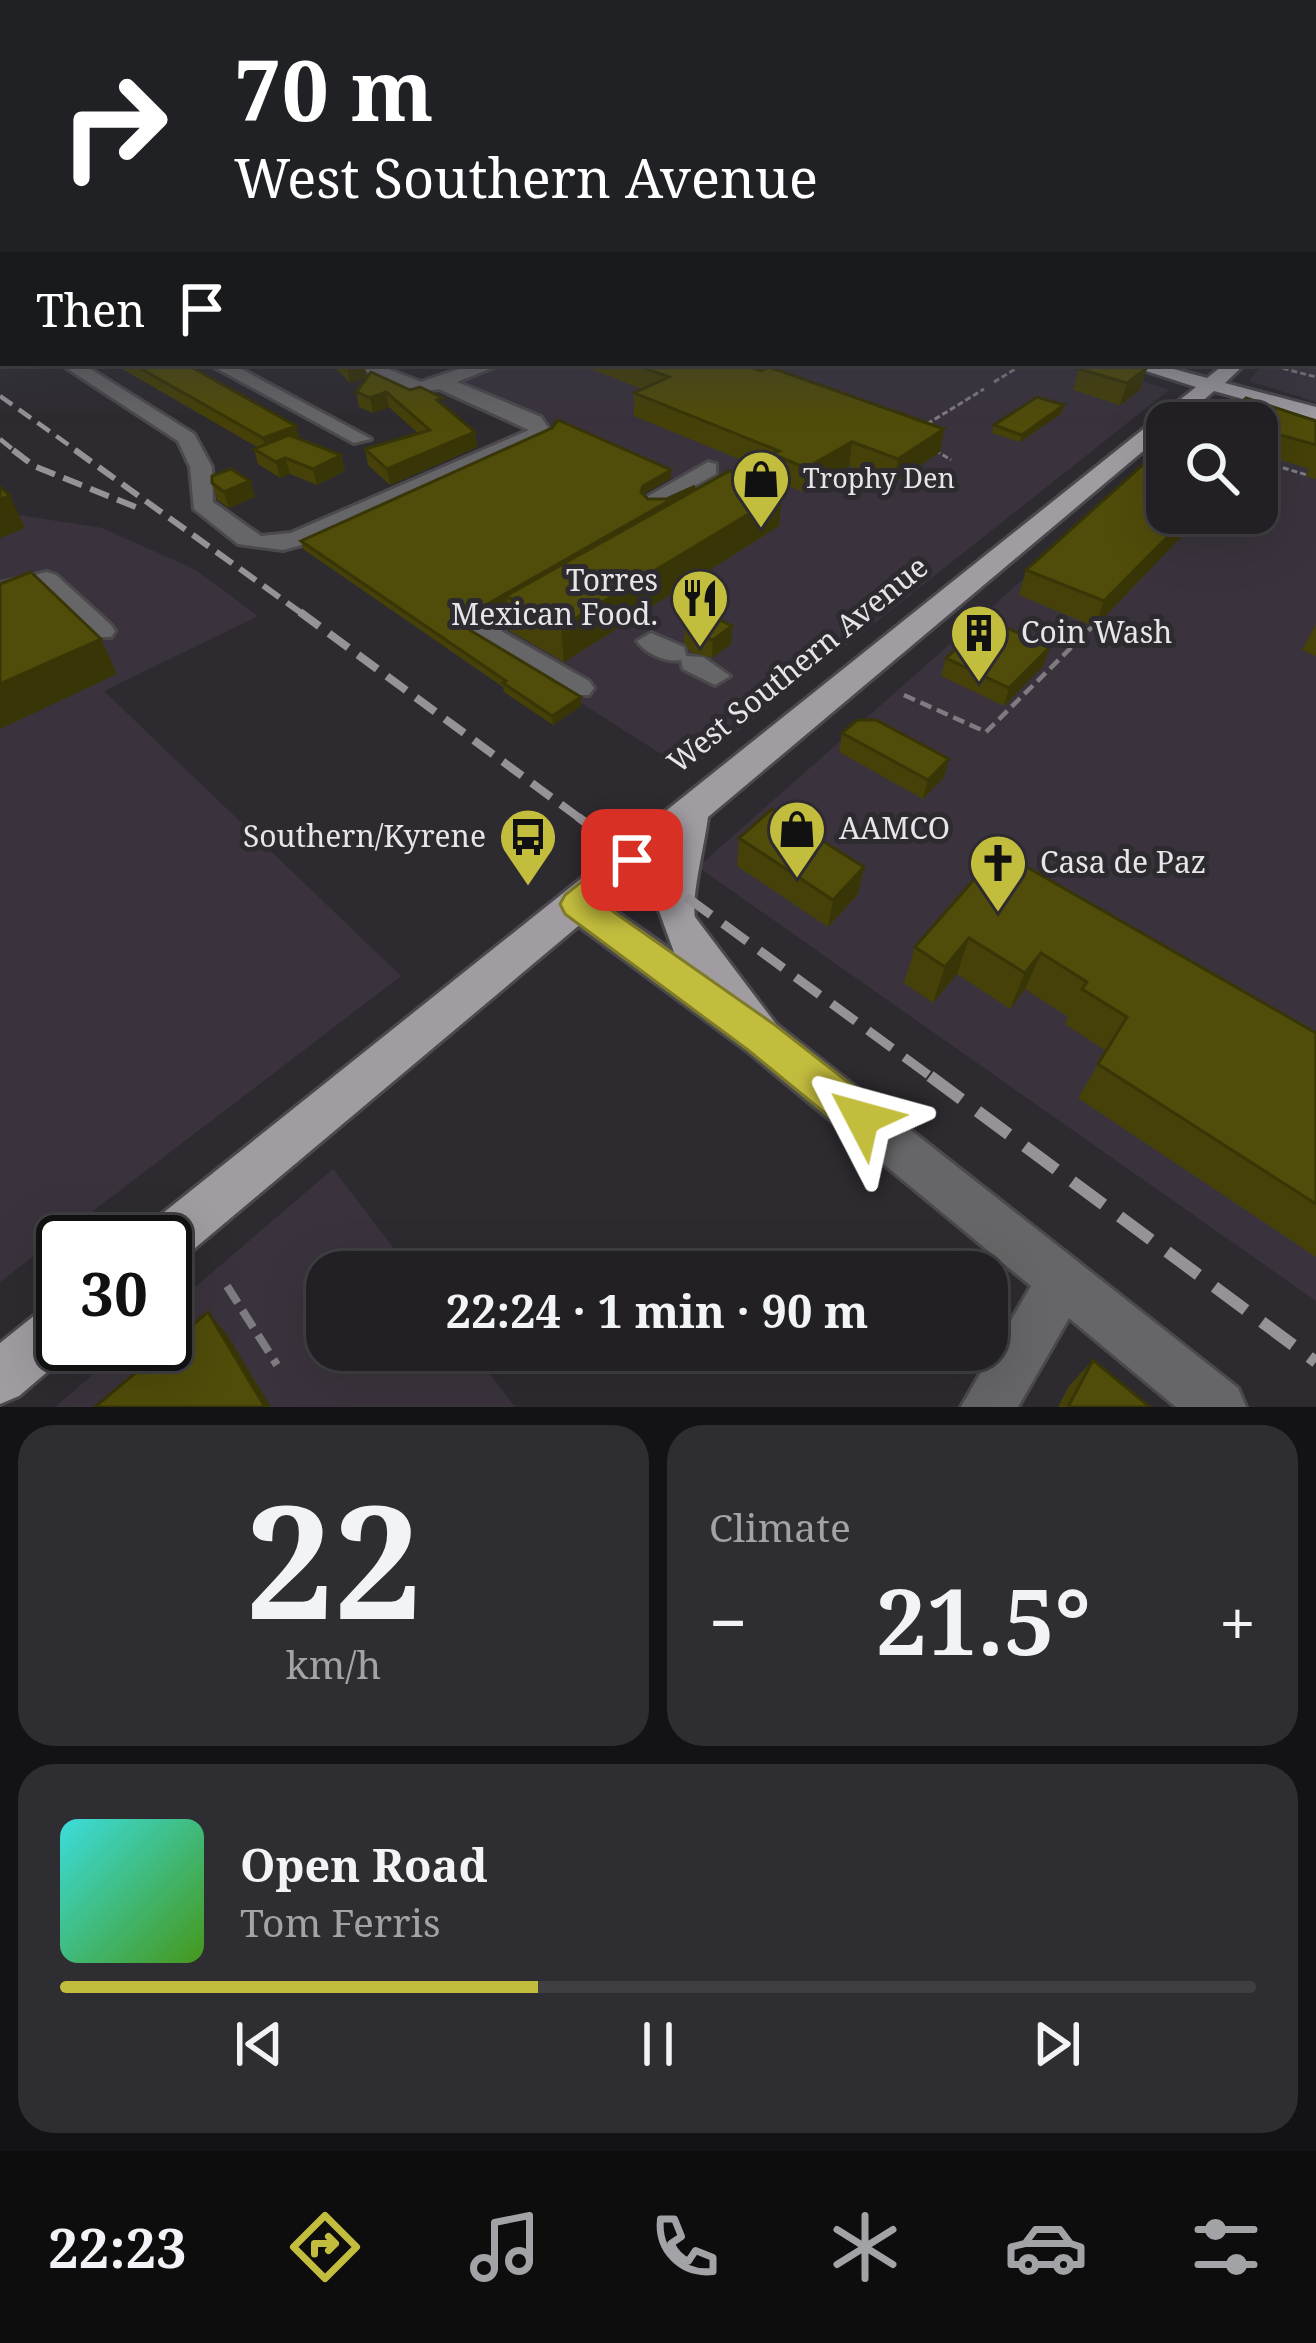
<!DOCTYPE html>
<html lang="en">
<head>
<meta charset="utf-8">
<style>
  body { margin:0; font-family:"Noto Serif",serif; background:#2e2d31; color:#f1f3f6; height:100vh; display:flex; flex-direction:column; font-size:45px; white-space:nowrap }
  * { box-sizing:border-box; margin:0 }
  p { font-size:39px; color:#a2a3a6 }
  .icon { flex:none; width:66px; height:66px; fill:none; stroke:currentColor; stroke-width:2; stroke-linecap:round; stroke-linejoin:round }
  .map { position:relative; height:1407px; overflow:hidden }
  .drawer { display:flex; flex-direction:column; gap:18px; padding:18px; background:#131214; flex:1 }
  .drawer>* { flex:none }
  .banner { position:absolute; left:0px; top:0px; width:1317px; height:366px; box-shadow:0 12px 48px #0002,0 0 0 3px #3f3e41; background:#202124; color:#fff; overflow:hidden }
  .buttons { position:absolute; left:1146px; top:402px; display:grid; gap:24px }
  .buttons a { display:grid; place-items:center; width:132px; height:132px; border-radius:24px; background:#222024; box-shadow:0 12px 48px #0002,0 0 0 3px #3f3e41; font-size:60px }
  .speed { position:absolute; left:36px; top:1215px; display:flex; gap:24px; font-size:60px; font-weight:700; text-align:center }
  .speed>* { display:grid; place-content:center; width:156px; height:156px; border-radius:50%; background:#222024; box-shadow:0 12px 48px #0002,0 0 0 3px #3f3e41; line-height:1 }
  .speed .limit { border:6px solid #111; border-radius:18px; background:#fff; color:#111 }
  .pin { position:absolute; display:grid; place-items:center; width:102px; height:102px; color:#fff; margin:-51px; border-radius:24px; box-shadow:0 6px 18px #0006 }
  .me { position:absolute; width:132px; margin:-66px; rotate:309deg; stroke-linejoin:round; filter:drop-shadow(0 0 9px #0008) }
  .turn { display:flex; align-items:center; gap:42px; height:252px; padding:0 36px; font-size:54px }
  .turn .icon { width:156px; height:156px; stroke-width:2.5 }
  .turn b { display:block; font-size:84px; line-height:102px }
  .then { display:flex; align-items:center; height:114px; padding:0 36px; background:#0003; gap:24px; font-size:45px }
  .big { font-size:90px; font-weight:700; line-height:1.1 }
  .drawer .tile { flex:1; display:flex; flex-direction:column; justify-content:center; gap:18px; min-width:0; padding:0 42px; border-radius:36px; background:#2e2d31 }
  .drawer .dial { align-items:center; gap:0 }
  .dial b { font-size:156px; line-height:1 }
  .song { display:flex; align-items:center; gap:36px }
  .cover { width:144px; height:144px; border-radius:18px; background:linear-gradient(135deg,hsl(180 70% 55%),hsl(100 70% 35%)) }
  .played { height:12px; border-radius:6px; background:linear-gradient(90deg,#c3bd3e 40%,#3f3e41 40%) }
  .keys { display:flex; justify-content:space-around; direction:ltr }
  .heat { display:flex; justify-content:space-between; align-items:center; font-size:66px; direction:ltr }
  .drawer .tiles { flex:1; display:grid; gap:18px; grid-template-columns:1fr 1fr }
  .tile:last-child { grid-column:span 2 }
  .trip { position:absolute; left:306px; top:1251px; width:702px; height:120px; border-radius:36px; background:#222024; box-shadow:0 12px 48px #0002,0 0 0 3px #3f3e41; font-weight:700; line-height:120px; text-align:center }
  .dock { display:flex; height:192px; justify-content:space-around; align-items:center; background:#0e0d0e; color:#a2a3a6 }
  .dock .icon { width:84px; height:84px }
  .dock .on { color:#c3bd3e }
  .dock b { font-size:54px; color:#f1f3f6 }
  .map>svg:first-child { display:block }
  .built { fill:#3a333d }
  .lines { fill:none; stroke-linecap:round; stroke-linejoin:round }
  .minor-casing { stroke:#4c494d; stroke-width:6 }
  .major-casing { stroke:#4c494d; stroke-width:6 }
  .path-far2 { stroke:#7e7c80; stroke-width:3; stroke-dasharray:6 3; stroke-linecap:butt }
  .path-far1 { stroke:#7e7c80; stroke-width:4.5; stroke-dasharray:12 6; stroke-linecap:butt }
  .path { stroke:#7e7c80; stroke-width:8; stroke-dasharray:20 9; stroke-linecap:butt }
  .minor { fill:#666567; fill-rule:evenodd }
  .major { fill:#a09ca2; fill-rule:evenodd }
  .rail-far4 { stroke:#969397; stroke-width:4.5; stroke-dasharray:15 8; stroke-linecap:butt }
  .rail-far3 { stroke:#969397; stroke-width:6; stroke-dasharray:20 9; stroke-linecap:butt }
  .rail-far2 { stroke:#969397; stroke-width:8; stroke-dasharray:24 12; stroke-linecap:butt }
  .rail-far1 { stroke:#969397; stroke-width:9; stroke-dasharray:30 15; stroke-linecap:butt }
  .rail { stroke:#969397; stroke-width:12; stroke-dasharray:39 20; stroke-linecap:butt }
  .wall { fill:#454109 }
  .shaded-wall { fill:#383507 }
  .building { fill:#504c0a; stroke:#383507; stroke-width:3 }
  .route { fill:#c3bd3e; stroke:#7f7b28; stroke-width:3 }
  .labels { text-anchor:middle; stroke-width:10; stroke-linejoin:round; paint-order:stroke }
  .far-poi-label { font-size:27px; fill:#e7e5e8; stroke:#2e2b30; text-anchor:start }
  .poi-label { font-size:30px; fill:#e7e5e8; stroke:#2e2b30; text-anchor:start }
  .street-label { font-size:30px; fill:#e7e5e8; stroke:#2e2b30 }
</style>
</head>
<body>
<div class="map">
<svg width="1316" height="1407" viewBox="0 0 1316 1407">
  <rect width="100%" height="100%" fill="#2e2b30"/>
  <g class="built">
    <polygon points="1316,317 1316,402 1249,381 1263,363 1314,363"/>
    <polygon points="504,363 1088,363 1169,390 688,771 460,626 699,490 456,383"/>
    <polygon points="1227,402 1316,423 1316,1301 698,867 1167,452 1167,513 1257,513 1257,423 1200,423"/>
    <polygon points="0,512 102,528 194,569 258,616 104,691 401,976 0,1282"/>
    <polygon points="333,1169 412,1272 327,1272 327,1350 472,1350 515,1407 55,1407 128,1344 165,1344 165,1313"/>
  </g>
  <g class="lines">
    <defs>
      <g id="minor">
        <polygon points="0,243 3,244 3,253 0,252"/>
        <polygon points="0,315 3,316 3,327 0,326"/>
        <polygon points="59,363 81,363 194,434 212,467 213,502 261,536 291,533 529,430 439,389 413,393 348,363 373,363 421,382 477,363 504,363 457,382 541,417 551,432 309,543 283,550 238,544 194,509 190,467 178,441"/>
        <polygon points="207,363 230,363 371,439 354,443"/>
        <polygon points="708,462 716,464 716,474 664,503 648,503 645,498"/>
        <polygon points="47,572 56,575 111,625 115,631 111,637 91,637 42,589 0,599 0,583"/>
        <polygon points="541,588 554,596 550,602 501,631 589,681 594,688 589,695 569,695 467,631"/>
        <path d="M651,633L684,647L686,656L703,657L730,676L715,685L683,669L681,660C666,663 645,653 637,641Z"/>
        <polygon points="577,889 590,893 776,1024 1238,1388 1246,1407 1176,1407 1069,1318 1018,1407 961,1407 1031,1286 746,1050 564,915 559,904 564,893"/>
      </g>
      <g id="major">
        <polygon points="1316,292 1316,303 1314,304 1314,293"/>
        <path d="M1121,363H1151L1207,378L1226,363H1246L1225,383L1316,407V419L1214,391L1177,423H1167V431L708,817C705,843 691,897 695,917L776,1024L782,1037L776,1050L761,1056L746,1050L675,955L655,900L666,874L670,849L182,1259L165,1266V1242H141L148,1225L1196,387Z"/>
        <polygon points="63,1299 63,1344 80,1344 19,1396 0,1404 0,1343 45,1307"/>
      </g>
    </defs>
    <use href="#minor" class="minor-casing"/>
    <use href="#major" class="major-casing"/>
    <g class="path-far2">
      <polyline points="1274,366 1316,377"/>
      <polyline points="994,382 1025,363"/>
      <polyline points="927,424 984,389"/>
      <polyline points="935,450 951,460"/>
      <polyline points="1257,460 1307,475"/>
    </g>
    <polyline class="path-far1" points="904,695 986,732 1092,627"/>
    <polyline class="path" points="227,1286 277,1365"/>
    <use href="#minor" class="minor"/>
    <use href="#major" class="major"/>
    <g class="rail-far4">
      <polyline points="0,396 80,453"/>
      <polyline points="0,439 17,453"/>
    </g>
    <g class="rail-far3">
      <polyline points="13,450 34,466 138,508"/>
      <polyline points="75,450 304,615"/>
    </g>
    <polyline class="rail-far2" points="300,612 582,820"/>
    <polyline class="rail-far1" points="578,817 934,1079"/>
    <polyline class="rail" points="930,1076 1316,1362"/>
  </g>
  <g class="wall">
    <polygon points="112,363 184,363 296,426 300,439 341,455 345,471 317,485 290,474 280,478 258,464 254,449 257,447"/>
    <polygon points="331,363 364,363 367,377 350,383"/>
    <polygon points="587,363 738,363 944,429 940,452 894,483 849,466 803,492 770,478 771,472 634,416 634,393 642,389 588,368"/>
    <polygon points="1136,365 1147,368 1140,390 1120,405 1073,390 1079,369"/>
    <polygon points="371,372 445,406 475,432 477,447 390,485 368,465 365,449 419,434 389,407 373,413 359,407 356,392"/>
    <polygon points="1062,413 1020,442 992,433 994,425"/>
    <polygon points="1316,421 1316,479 1306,476 1309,469 1261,454 1257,458 1257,423 1220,423"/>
    <polygon points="1167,443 1095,627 1019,595 1026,570"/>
    <polygon points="671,470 671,478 643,494 648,499 666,499 695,486 695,490 779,526 564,662 510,631 507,603 465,627 581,706 553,725 504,692 503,687 303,549 301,541"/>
    <polygon points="250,481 255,497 229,508 217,500 212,483"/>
    <polygon points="1316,624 1316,656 1302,650"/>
    <polygon points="685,625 731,644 712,658 690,652 684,642"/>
    <polygon points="946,658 1044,665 1004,706 941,676"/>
    <polygon points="842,733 949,759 944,777 923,799 839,752"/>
    <polygon points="739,838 864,867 858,894 828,927 737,866"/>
    <polygon points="999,851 1316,1033 1316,1257 1078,1098 1106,1051 1065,1024 1068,1017 1025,989 1010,1009 957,974 933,1003 904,983 915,947"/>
    <polygon points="1093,1360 1150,1407 1058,1407 1069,1386"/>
  </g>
  <g class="shaded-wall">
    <polygon points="346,363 364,363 367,377 350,383"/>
    <polygon points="1133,363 1136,363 1131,380 1147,368 1140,390 1120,405"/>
    <polygon points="386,392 389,407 373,413 370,398"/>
    <polygon points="1064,405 1062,413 1020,442 1022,435"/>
    <polygon points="296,426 300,441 267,453 263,438"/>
    <polygon points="944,429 940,452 894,483 898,459"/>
    <polygon points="475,432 477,447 390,485 387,469"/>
    <polygon points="1270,432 1261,454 1257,458 1257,445"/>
    <polygon points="852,442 849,466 803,492 806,468"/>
    <polygon points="341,455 345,471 317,485 313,469"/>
    <polygon points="285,458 290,474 280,478 276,462"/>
    <polygon points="671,470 671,478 643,494 641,492 643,486"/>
    <polygon points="250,481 255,497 229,508 224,492"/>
    <polygon points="695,486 695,494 506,596 507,603 465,627 465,635 463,618"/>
    <polygon points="782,494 779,526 564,662 561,627"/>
    <polygon points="10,496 25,528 0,538 0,499"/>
    <polygon points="1191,513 1204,513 1095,627 1104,601"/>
    <polygon points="732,626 731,644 712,658 713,640"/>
    <polygon points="101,639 117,674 0,729 0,684"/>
    <polygon points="1050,647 1044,665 1004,706 1009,688"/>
    <polygon points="581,697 581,706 553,725 552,716"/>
    <polygon points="949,759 944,777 923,799 928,780"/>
    <polygon points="864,867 858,894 828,927 833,900"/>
    <polygon points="969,938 957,974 933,1003 945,967"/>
    <polygon points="1041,953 1025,989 1010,1009 1025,973"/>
    <polygon points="208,1312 228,1336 271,1407 265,1407"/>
  </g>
  <g class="building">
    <polygon points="0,260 3,262 3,290 0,288"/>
    <polygon points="131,363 184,363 296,426 263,438"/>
    <polygon points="630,363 738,363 761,371 769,367 944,429 898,459 852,442 806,468 772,454 779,451 634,393 669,377"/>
    <polygon points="1087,363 1133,363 1131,364 1147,368 1127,383 1079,369"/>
    <polygon points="371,372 410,390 420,387 443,398 437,400 475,432 387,469 365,449 430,430 386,392 370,398 356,392"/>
    <polygon points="1037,397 1064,405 1022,435 994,425"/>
    <polygon points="1246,398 1316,421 1316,445 1270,432 1257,445 1257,423 1189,423 1197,416 1220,423"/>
    <polygon points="558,420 671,470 643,486 641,492 648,499 666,499 695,486 463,618 463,626 581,697 552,716 503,683 506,681 301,541 552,428"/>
    <polygon points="289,435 341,455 313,469 285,458 276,462 254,449"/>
    <polygon points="1167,443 1167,513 1191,513 1104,601 1026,570"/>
    <polygon points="231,469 250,481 224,492 212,483 212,476"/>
    <polygon points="729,471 782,494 561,627 506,596"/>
    <polygon points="0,487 10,496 0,499"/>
    <polygon points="31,572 101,639 0,684 0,584"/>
    <polygon points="704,612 732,626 713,640 690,634 685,625"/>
    <polygon points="989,620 1050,647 1009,688 946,658"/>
    <polygon points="857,720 876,720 949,759 928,780 842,733"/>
    <polygon points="772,809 864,867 833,900 739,838"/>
    <polygon points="999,851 1316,1033 1316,1204 1098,1064 1127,1017 1082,989 1087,982 1041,953 1025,973 969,938 945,967 915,947"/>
    <polygon points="208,1312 265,1407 95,1407"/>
    <polygon points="1093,1360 1150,1407 1068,1407"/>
  </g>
  <linearGradient id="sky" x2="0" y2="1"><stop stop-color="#19181a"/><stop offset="0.53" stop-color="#464a59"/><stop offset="1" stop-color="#464a59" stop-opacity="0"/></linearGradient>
  <rect width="1316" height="419" fill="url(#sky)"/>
  <polygon class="route" points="632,847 643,851 648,860 601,903 775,1025 876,1104 882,1118 876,1132 862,1138 848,1132 748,1050 565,914 560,904 565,895 620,851"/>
  <defs>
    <symbol id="shop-pin" viewBox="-11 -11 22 30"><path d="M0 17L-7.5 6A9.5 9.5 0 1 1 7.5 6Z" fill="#c3bd3e" stroke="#2e2b30"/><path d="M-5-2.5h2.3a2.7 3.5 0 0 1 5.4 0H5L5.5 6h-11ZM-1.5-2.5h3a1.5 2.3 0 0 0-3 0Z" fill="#111"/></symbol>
    <symbol id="restaurant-pin" viewBox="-11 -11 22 30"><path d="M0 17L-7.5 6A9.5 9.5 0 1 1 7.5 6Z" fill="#c3bd3e" stroke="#2e2b30"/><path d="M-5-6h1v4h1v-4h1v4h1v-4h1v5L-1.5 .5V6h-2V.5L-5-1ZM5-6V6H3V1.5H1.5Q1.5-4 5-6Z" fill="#111"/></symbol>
    <symbol id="building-pin" viewBox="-11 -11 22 30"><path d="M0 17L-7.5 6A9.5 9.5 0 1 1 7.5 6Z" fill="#c3bd3e" stroke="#2e2b30"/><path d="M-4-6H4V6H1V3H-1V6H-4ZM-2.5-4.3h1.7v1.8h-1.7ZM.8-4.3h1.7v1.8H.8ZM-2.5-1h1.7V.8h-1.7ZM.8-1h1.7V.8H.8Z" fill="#111"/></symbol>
    <symbol id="bus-pin" viewBox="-11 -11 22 30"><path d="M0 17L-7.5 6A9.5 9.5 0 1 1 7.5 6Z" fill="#c3bd3e" stroke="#2e2b30"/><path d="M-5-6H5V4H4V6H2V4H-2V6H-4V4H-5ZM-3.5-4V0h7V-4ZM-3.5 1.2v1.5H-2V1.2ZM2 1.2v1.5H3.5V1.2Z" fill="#111"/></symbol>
    <symbol id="church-pin" viewBox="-11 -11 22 30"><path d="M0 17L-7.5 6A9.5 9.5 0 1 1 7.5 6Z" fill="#c3bd3e" stroke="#2e2b30"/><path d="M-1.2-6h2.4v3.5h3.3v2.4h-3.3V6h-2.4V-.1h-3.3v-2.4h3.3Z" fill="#111"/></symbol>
  </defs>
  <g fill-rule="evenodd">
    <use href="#shop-pin" x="728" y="446" width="66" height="90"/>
    <use href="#restaurant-pin" x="667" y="565" width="66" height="90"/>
    <use href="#building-pin" x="946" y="600" width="66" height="90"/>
    <use href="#shop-pin" x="764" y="796" width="66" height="90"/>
    <use href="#bus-pin" x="495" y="804" width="66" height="90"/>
    <use href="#church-pin" x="965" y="830" width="66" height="90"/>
  </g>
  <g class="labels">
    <g class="far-poi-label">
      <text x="803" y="488">Trophy Den</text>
    </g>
    <g class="poi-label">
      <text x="658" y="591" text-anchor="end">Torres<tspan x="658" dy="34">Mexican Food.</tspan></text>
      <text x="1021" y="643">Coin Wash</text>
      <text x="839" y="839">AAMCO</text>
      <text x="486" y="847" text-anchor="end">Southern/Kyrene</text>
      <text x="1040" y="873">Casa de Paz</text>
    </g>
    <g class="street-label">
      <text transform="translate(798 665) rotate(-39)" y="10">West Southern Avenue</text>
    </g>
  </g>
</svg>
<div class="buttons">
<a><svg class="icon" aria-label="search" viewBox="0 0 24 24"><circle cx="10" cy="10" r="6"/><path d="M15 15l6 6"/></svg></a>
</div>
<div class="speed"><div class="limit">30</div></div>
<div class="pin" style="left:632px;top:860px;background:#d93025"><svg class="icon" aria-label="arrive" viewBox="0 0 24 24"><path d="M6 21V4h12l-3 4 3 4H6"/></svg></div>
<svg class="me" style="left:862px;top:1118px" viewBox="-20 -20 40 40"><path d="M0-17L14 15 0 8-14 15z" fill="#c3bd3e" stroke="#fff" stroke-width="4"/></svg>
<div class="trip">22:24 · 1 min · 90 m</div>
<div class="banner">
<div class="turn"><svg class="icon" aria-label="right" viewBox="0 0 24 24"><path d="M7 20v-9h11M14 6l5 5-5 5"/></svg><div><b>70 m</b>West Southern Avenue</div></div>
<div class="then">Then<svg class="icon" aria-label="arrive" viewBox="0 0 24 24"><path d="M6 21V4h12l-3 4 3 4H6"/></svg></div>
</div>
</div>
<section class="drawer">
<div class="tiles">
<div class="tile dial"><b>22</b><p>km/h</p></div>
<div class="tile"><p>Climate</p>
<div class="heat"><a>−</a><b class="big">21.5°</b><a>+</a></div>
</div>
<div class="tile">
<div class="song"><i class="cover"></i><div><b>Open Road</b><p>Tom Ferris</p></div></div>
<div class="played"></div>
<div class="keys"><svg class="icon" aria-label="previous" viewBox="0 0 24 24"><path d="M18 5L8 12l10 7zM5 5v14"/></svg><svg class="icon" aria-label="pause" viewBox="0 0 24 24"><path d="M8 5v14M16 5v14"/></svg><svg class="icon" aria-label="next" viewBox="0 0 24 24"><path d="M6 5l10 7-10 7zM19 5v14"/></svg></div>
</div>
</div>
</section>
<nav class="dock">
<b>22:23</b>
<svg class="icon on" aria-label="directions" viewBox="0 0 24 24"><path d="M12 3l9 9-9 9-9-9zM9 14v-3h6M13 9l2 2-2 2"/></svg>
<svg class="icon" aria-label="music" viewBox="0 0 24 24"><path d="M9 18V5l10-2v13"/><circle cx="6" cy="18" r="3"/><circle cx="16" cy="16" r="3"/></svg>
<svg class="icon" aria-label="phone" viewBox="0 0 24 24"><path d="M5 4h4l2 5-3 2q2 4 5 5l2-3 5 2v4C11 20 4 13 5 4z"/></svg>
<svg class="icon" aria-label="climate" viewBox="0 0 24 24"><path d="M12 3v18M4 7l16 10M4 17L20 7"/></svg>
<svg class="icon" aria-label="car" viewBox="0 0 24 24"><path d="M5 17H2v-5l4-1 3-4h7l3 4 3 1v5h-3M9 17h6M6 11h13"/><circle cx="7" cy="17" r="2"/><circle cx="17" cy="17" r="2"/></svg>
<svg class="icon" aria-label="filters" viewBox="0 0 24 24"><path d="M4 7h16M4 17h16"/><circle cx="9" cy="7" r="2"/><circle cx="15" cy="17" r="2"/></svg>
</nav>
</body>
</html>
